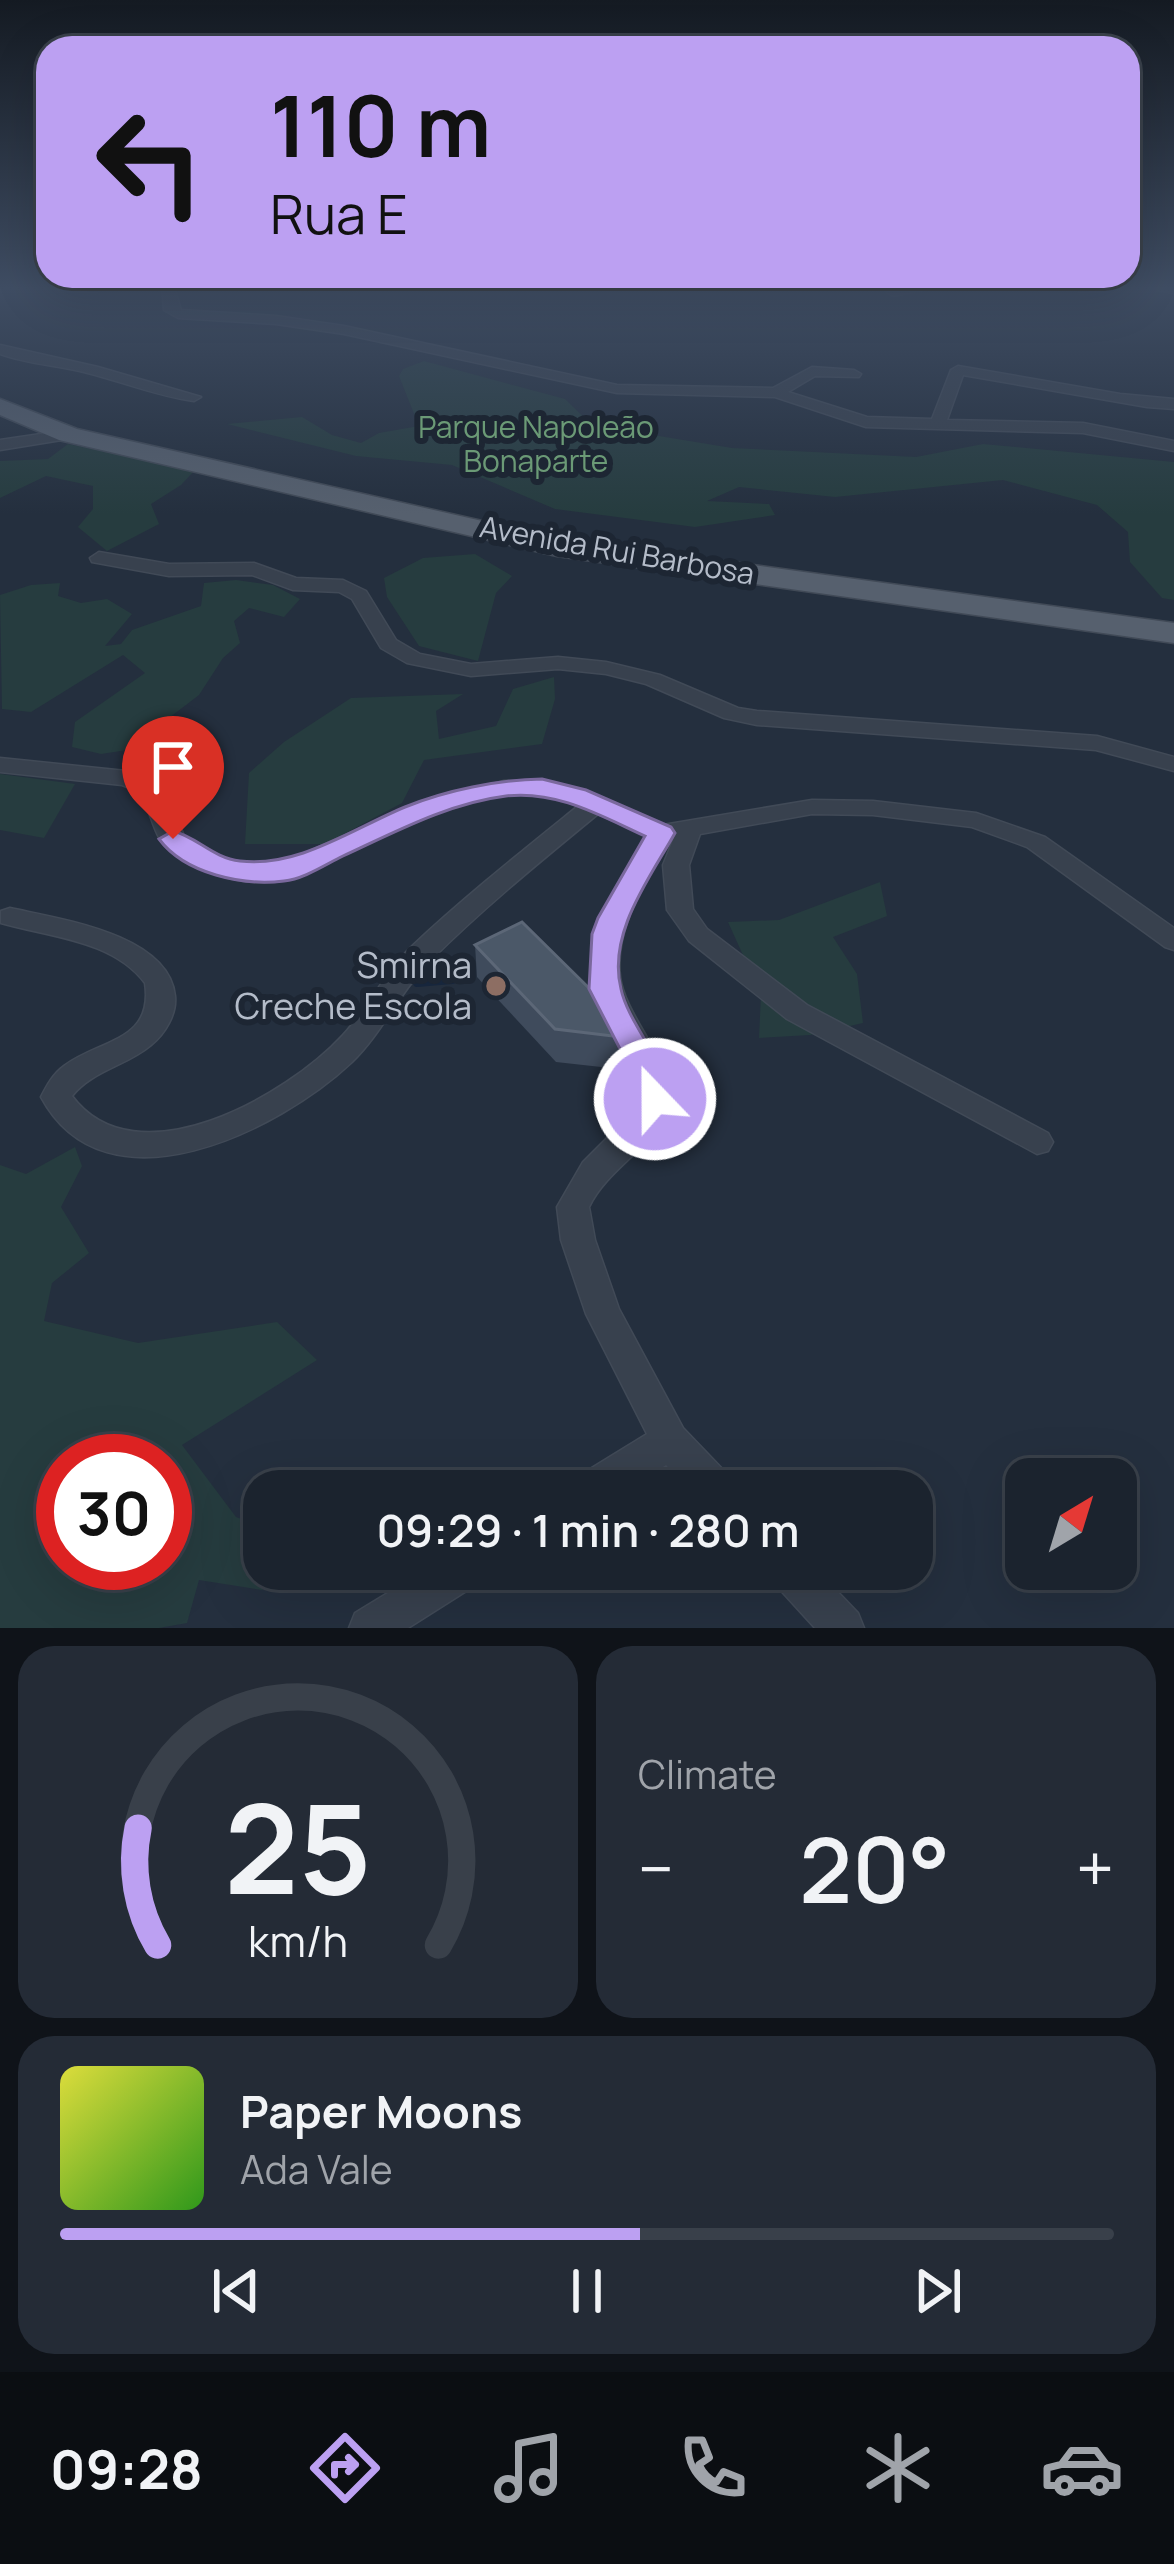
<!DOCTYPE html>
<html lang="en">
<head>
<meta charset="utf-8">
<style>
  body { margin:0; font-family:Manrope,sans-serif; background:#242b36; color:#f1f3f6; height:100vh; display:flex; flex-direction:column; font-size:45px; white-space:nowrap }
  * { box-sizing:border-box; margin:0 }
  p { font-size:39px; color:#a0a4aa }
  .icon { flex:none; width:66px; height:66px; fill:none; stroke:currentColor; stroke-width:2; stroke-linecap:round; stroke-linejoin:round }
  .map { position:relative; height:1628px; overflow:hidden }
  .drawer { display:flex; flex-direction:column; gap:18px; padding:18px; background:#0f1319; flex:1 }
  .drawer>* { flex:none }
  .banner { position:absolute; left:36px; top:36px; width:1104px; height:252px; border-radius:36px; box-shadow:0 12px 48px #0002,0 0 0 3px #39404a; background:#bca0f2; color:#111; overflow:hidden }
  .needle { width:78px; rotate:38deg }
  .tools { position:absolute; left:1005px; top:1458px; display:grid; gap:24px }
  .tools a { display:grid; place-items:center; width:132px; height:132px; border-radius:24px; background:#1b232e; box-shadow:0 12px 48px #0002,0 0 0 3px #39404a; font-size:60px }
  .speed { position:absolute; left:36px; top:1434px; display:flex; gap:24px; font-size:60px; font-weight:700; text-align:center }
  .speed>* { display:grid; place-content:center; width:156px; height:156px; border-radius:50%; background:#1b232e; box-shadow:0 12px 48px #0002,0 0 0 3px #39404a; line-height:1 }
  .speed .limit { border:18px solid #d22; background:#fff; color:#111 }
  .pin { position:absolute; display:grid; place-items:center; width:102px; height:102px; color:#fff; margin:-123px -51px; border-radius:50% 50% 50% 0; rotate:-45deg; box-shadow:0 0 12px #0007 }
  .pin .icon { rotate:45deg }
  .me { position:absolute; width:132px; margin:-66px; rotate:338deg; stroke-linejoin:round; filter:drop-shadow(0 0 9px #0008) }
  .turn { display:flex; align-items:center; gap:42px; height:252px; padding:0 36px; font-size:54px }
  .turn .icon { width:156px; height:156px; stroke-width:2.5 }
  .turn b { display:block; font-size:84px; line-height:102px }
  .big { font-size:90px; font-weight:600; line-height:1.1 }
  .drawer .widget { flex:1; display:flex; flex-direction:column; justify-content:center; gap:18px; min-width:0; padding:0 42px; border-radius:36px; background:#242b36 }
  .drawer .dial { align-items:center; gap:0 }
  .dial svg { height:312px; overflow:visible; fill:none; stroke:#39404a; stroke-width:7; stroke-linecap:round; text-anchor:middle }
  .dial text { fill:#f1f3f6; stroke:none }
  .song { display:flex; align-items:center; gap:36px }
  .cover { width:144px; height:144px; border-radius:18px; background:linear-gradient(135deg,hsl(60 70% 55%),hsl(110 70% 35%)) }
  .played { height:12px; border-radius:6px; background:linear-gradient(90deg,#bca0f2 55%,#39404a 55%) }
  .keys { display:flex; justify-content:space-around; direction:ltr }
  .heat { display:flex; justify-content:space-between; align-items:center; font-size:66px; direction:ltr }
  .drawer .tiles { flex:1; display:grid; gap:18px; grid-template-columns:1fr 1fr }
  .widget:last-child { grid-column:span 2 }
  .trip { position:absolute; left:243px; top:1470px; width:690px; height:120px; border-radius:36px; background:#1b232e; box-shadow:0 12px 48px #0002,0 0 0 3px #39404a; font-weight:600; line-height:120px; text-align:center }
  .menu { display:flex; height:192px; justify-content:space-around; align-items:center; background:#0b0e12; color:#a0a4aa }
  .menu .icon { width:84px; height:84px }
  .menu .on { color:#bca0f2 }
  .menu b { font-size:54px; color:#f1f3f6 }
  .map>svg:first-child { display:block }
  .green { fill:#263c3f; fill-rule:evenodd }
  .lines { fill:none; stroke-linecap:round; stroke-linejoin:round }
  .stream { stroke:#17263c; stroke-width:8 }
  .minor-casing { stroke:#414a57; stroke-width:3 }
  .primary-casing { stroke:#414a57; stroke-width:3 }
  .minor { fill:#38414e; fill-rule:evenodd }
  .primary { fill:#56606e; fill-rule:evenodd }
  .wall { fill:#3f4b5c }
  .building { fill:#4b5868; stroke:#5c6777; stroke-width:3 }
  .route { fill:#bca0f2; stroke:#7a689d; stroke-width:3 }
  .education-dot { fill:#8d6e63; stroke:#1d2633; stroke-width:4.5 }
  .labels { text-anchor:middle; stroke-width:12; stroke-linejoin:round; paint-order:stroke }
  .far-park-label { font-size:30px; fill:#6b9a76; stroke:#1d2633 }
  .far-street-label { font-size:30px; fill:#b4bcc9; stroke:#1d2633 }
  .poi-label { font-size:36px; fill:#b4bcc9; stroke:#1d2633; text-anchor:end }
</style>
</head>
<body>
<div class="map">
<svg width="1174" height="1628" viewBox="0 0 1174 1628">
  <rect width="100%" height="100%" fill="#242f3e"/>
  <g class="green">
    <polygon points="424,361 565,399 592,425 732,448 916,457 983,444 1174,462 1174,600 1162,598 1130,562 1128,532 1097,505 1003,480 835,497 739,487 707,501 769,504 775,515 695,527 555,509 452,465 356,456 227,424 302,417 332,435 361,443 379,433 419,426 399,376 403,369"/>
    <polygon points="68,444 195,470 181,485 151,504 159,524 107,551 78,527 93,509 93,486 46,476 0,498 0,461 48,459"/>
    <polygon points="475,554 512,576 496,593 478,661 419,646 387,597 384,578 423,558"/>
    <polygon points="236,580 273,585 300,599 284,617 249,608 234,621 240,643 223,658 199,695 127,750 101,754 72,747 75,722 145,673 123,655 31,712 2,709 0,595 31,585 60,583 58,596 81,603 107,599 132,614 105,646 121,644 132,630 201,606 204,583"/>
    <polygon points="554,677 555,699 542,744 424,760 402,803 325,844 245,844 249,773 284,742 351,698 463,694 436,711 439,739 496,726 513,689"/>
    <polygon points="0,774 75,784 44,838 0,830"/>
    <polygon points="880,882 887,916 833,937 857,974 863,1023 810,1035 759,1038 761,995 728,922 779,920"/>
    <path d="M75,1147L82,1166L61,1207L89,1253L52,1283L44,1321L138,1343L277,1322L317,1360L182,1445L236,1517L264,1527V1569H292L262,1590L199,1580L187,1623L159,1628H0V1165L26,1174ZM63,1461H165V1563H63Z"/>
  </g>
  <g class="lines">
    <polyline class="stream" points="417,983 452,980"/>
    <defs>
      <g id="minor">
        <polygon points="47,287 77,287 71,291"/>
        <polygon points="162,287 174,287 181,310 276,316 344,326 617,385 773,388 812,367 854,370 861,374 859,377 815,376 788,392 867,417 932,419 951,370 958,366 1120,394 1174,399 1174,409 1147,407 963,375 947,420 1083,423 1174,441 1174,451 1083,433 866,427 775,397 617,393 344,334 276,324 178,318 164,310"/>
        <polygon points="906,287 936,287 893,296 887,292"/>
        <polygon points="1155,287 1174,287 1174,293 1157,290"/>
        <path d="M0,345L98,367L201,397L194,401C156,396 121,381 84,372C56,365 27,364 0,354Z"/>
        <polygon points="68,430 74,432 74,438 0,450 0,440"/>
        <polygon points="99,552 169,564 254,563 296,578 343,580 366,591 396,640 420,654 471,664 558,657 606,662 660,675 738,708 757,711 1097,736 1174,757 1174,771 1096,750 757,725 724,718 646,684 606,674 558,669 471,676 407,663 381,648 352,599 339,592 293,590 252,575 169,576 92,562 90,558"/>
        <path d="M0,758L126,771L154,781L169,799L184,836L208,853L236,862L281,864L412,805L504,781L542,780L584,791L663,825L812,800L873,801L976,813L1045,837L1174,928V950L1165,947L1027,847L972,827L873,815L812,814L700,834L689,865L693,909L707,929L807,1005L1048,1133L1053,1142L1048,1151L1037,1154L787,1019L689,941L667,910L663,865L674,838L670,839C646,881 614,927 620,977C625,1018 679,1069 669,1106C659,1144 608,1167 589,1207L595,1240L619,1309L683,1428L730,1477L735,1491H690L666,1465L626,1491H572L577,1477L647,1434L586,1314L561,1240L557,1207L583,1162L638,1107C643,1079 627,1060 615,1037C570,958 606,906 647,836L598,814C541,861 483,908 431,960C400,991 383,1032 352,1062C280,1130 106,1218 41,1097C47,1085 53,1074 64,1066C100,1039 154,1042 145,983C113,940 49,937 1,923V911L10,908C59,919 169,934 175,996C177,1014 165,1034 151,1045C126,1066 93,1070 72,1096C136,1182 287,1096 343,1035C368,1008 384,974 410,948C463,898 521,852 578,806C500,771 411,823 341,856C324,863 307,874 290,879C252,889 196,874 167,848C152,834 151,807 138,791L122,785L0,772Z"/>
        <polygon points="427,1569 485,1569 479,1583 408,1628 349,1628 355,1613"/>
        <polygon points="768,1569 816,1569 858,1613 864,1628 815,1628 774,1583"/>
      </g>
      <polygon id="primary" points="0,399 77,429 557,538 1174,623 1174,643 557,556 59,440 0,415"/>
    </defs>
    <use href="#minor" class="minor-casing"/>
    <use href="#primary" class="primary-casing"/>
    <use href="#minor" class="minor"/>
    <use href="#primary" class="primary"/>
  </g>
  <polygon class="wall" points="475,945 629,1038 628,1070 556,1062 477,977"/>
  <polygon class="building" points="522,922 597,996 604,993 629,1038 555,1029 475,945"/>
  <linearGradient id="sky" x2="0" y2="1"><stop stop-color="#141a22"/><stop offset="0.56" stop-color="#3f4d63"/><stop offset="1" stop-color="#3f4d63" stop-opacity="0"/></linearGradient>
  <rect width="1174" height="514" fill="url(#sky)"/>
  <path class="route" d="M542,779L586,790L671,827L675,833C650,878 607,933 621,989C628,1022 662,1057 672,1099L667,1108L655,1112L643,1108L631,1070L589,989L592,934L598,918L645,836C601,816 557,790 506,796C449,803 395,832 343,856C326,864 304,879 284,881C243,886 185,874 159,839L173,831C197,837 213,858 240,861C298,868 352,829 405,807C447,790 497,780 542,779Z"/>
  <circle class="education-dot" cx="496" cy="986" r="12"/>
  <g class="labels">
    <g class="far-park-label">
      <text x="536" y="438">Parque Napoleão<tspan x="536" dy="34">Bonaparte</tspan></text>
    </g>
    <g class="far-street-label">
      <text transform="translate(617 551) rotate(10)" y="10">Avenida Rui Barbosa</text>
    </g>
    <g class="poi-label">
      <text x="472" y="978">Smirna<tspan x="472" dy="41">Creche Escola</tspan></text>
    </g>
  </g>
</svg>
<div class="tools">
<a><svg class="needle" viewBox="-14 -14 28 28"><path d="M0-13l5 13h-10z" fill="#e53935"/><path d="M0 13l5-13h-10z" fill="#a0a4aa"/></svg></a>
</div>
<div class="speed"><div class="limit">30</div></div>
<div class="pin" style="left:173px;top:839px;background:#d93025"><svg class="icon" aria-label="arrive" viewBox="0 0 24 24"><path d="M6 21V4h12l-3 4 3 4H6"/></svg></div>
<svg class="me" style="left:655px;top:1099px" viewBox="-20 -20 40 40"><circle r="17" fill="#bca0f2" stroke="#fff" stroke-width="3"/><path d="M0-11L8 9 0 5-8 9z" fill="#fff"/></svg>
<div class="trip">09:29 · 1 min · 280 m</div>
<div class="banner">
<div class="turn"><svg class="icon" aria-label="left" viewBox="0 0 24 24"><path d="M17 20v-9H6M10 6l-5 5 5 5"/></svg><div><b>110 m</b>Rua E</div></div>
</div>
</div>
<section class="drawer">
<div class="tiles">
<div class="widget dial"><svg viewBox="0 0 100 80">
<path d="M14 69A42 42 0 1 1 86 69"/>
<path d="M14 69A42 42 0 0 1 9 39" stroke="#bca0f2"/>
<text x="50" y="56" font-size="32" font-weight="700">25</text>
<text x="50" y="72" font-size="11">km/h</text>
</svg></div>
<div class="widget"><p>Climate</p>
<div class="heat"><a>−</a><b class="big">20°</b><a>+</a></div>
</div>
<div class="widget">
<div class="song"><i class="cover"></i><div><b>Paper Moons</b><p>Ada Vale</p></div></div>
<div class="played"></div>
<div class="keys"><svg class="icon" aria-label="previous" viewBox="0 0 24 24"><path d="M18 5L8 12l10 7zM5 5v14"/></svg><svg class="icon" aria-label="pause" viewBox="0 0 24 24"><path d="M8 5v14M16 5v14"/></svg><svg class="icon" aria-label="next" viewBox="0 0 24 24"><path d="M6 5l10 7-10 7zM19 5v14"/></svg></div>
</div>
</div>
</section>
<nav class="menu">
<b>09:28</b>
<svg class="icon on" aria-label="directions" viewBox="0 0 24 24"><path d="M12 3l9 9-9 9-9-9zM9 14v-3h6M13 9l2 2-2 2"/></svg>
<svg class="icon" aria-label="music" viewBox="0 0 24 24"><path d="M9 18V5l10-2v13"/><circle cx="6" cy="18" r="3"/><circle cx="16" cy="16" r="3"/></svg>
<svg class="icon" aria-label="phone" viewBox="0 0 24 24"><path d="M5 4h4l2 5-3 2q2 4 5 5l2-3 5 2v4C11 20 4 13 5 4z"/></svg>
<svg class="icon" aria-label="climate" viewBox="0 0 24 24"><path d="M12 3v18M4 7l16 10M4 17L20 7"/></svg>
<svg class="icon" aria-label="car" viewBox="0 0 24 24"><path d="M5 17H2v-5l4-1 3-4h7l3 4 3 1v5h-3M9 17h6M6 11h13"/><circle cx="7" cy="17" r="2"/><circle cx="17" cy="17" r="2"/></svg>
</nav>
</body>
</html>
